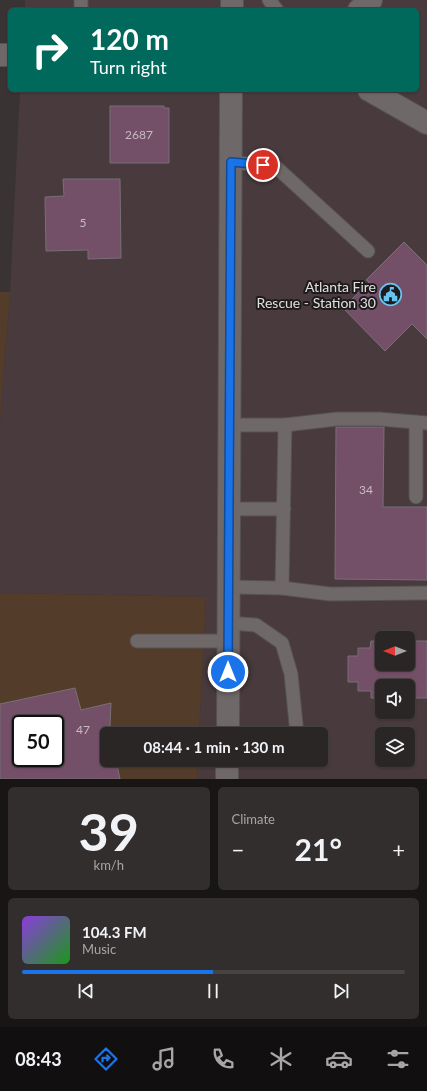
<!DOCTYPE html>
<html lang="en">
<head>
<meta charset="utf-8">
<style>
  body { margin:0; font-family:Lato,sans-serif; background:#332e2e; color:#f1f3f6; height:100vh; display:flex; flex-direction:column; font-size:15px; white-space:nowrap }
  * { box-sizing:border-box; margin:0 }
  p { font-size:13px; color:#a6a5a7 }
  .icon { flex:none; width:22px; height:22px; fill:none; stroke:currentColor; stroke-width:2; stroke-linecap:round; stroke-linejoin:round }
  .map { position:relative; height:779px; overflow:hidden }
  .sheet { display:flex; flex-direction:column; gap:8px; padding:8px; background:#181515; flex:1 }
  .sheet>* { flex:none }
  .guide { position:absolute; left:8px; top:8px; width:411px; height:84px; border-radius:6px; box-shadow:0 1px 3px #0004,0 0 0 1px #474343; background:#00695c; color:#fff; overflow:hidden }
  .needle { width:26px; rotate:270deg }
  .controls { position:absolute; left:375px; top:631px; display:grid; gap:8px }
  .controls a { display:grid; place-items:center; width:40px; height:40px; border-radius:6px; background:#2b2626; box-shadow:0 1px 3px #0004,0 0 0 1px #474343; font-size:20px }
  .speed { position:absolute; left:12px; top:715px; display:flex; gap:8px; font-size:20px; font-weight:700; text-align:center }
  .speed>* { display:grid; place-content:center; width:52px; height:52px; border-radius:50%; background:#2b2626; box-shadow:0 1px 3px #0004,0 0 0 1px #474343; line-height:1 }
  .speed .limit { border:2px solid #111; border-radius:6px; background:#fff; color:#111 }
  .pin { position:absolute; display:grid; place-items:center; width:34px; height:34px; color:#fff; margin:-17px; border:2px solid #fff; border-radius:50%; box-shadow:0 1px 4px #0007 }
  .me { position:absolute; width:44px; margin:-22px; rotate:0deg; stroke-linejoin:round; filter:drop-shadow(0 0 3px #0008) }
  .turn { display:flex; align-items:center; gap:14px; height:84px; padding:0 16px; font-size:18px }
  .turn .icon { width:52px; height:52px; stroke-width:2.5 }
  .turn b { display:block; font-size:28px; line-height:34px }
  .big { font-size:30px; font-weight:700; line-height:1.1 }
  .sheet .card { flex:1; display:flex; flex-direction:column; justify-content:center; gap:6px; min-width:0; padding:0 14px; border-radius:6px; background:#332e2e }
  .sheet .dial { align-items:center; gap:0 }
  .dial b { font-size:52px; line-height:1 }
  .song { display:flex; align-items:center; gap:12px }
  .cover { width:48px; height:48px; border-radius:6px; background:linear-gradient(135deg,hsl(270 70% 55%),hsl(120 70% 35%)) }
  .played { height:4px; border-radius:2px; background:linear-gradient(90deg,#1a73e8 50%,#474343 50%) }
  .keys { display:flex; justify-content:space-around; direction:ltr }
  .heat { display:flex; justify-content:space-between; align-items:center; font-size:22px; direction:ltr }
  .sheet .tiles { flex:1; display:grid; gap:8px; grid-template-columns:1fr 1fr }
  .card:last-child { grid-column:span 2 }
  .trip { position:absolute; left:100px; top:727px; width:228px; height:40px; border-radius:6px; background:#2b2626; box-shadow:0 1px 3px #0004,0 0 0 1px #474343; font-weight:700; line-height:40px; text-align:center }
  .tabs { display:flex; height:64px; justify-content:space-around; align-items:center; background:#110f0f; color:#a6a5a7 }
  .tabs .icon { width:28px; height:28px }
  .tabs .active { color:#1a73e8 }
  .tabs b { font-size:18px; color:#f1f3f6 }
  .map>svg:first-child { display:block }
  .built { fill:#483a3d; fill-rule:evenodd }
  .green { fill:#533d2a; fill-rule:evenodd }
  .building { fill:#744f68; stroke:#777175; fill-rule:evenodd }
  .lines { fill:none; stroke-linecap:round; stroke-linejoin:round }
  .service-casing { stroke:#575152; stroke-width:15 }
  .minor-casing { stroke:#575152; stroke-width:24 }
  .tertiary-casing { stroke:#575152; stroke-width:24 }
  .secondary-casing { stroke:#575152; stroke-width:24 }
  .service { stroke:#6f6869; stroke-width:13 }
  .minor { stroke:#6f6869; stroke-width:22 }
  .tertiary { stroke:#6f6869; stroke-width:22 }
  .secondary { stroke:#6f6869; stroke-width:22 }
  .route-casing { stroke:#114b97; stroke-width:10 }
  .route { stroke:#1a73e8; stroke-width:7 }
  .labels { text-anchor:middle; stroke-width:4; stroke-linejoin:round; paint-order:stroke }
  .number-label { font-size:12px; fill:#c7bbc2 }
  .poi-label { font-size:14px; fill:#e3dfe0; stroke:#1e1b1c; text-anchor:end }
</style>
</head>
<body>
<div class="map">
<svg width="427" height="779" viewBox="0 0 427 779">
  <rect width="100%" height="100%" fill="#393333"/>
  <path class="built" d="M25,0H427V779H197L198,760H321V734H199L206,597L0,593V421L10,292L20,90H417V10H25ZM382,638H408V664H382ZM382,686H408V712H382ZM382,734H408V760H382Z"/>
  <g class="green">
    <polygon points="0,292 10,292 0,421"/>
    <path d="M0,593L206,597L199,734H107V760H198L197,779H0ZM21,724H55V758H21Z"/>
  </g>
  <g class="building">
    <polygon points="110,106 164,106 164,108 169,108 169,163 110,163"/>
    <polygon points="63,179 120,179 121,258 88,259 88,250 46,251 45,197 64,196"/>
    <polygon points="404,242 427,265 427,339 412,324 385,351 343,308 369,282 366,280"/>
    <polygon points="336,427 384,427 383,507 427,507 427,580 335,579"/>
    <polygon points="371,641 382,641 382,664 408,664 408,641 427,641 427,698 408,698 408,686 382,686 382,698 371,698 371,691 358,691 358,682 348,682 348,656 358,656 358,648 370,648"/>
    <path d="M75,688L81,710L111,703L110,725L112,734H107V760H116L120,779H0V704ZM21,724H55V758H21Z"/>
  </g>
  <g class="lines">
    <defs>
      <g id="service">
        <polyline points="269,0 277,10"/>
        <polyline points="81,10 81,0"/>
        <polyline points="231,162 276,167 368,251"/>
        <polyline points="416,422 416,497"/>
        <polyline points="229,425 285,425 337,419 379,419 427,423"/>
        <polyline points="229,509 284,509"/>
        <polyline points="228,587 282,588 285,425"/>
        <polyline points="282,588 330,594 427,593"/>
        <polyline points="228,623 256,625 282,643 291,674 297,734"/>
        <polyline points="137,641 228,641"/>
      </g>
      <g id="minor">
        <polyline points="359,10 371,0"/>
        <polyline points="369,90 427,123"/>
      </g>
      <polyline id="tertiary" points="0,55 10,55"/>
      <g id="secondary">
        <polyline points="232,10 232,0"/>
        <polyline points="228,734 231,90"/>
        <polyline points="227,779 227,760"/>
      </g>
    </defs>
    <use href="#service" class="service-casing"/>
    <use href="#minor" class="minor-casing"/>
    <use href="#tertiary" class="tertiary-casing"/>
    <use href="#secondary" class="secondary-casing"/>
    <use href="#service" class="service"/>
    <use href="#minor" class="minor"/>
    <use href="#tertiary" class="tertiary"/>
    <use href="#secondary" class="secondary"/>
  </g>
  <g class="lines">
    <defs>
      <polyline id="route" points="228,672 231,162 263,165"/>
    </defs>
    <use href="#route" class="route-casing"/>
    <use href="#route" class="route"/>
  </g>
  <defs>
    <symbol id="civic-ring" viewBox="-11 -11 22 22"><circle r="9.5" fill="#1e1b1c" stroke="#66c4ef" stroke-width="1.5"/><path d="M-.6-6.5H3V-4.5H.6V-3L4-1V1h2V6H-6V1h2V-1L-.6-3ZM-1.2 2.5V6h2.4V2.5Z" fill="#66c4ef"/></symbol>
  </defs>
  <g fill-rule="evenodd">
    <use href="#civic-ring" x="378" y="282" width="25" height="25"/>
  </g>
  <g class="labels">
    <g class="number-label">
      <text x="139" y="139">2687</text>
      <text x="83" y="227">5</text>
      <text x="366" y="494">34</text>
      <text x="83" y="734">47</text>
    </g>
    <g class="poi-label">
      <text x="376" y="292">Atlanta Fire<tspan x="376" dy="16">Rescue - Station 30</tspan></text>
    </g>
  </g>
</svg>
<div class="controls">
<a><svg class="needle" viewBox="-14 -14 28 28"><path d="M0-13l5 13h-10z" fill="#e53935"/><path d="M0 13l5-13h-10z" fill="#a6a5a7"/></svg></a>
<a><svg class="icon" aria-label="sound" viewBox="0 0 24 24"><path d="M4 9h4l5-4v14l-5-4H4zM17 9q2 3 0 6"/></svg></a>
<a><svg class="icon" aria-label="layers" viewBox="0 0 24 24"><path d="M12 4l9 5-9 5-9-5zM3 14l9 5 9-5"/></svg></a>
</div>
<div class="speed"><div class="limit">50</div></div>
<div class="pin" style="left:263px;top:165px;background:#d93025"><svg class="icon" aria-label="arrive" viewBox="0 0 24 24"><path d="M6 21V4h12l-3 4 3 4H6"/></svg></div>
<svg class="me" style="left:228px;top:672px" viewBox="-20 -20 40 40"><circle r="17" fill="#1a73e8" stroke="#fff" stroke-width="3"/><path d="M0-11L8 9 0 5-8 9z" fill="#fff"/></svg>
<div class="trip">08:44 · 1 min · 130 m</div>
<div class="guide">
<div class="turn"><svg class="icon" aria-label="right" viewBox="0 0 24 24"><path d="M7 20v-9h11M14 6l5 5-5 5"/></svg><div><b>120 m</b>Turn right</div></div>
</div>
</div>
<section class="sheet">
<div class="tiles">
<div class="card dial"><b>39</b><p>km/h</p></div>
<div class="card"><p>Climate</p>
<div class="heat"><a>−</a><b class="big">21°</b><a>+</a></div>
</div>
<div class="card">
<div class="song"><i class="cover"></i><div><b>104.3 FM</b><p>Music</p></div></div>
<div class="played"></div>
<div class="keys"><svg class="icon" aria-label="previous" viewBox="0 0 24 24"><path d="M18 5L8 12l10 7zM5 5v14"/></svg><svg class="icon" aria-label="pause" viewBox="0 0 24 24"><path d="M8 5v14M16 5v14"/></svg><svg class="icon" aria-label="next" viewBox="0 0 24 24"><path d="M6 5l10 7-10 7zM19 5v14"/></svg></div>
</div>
</div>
</section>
<nav class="tabs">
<b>08:43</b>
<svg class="icon active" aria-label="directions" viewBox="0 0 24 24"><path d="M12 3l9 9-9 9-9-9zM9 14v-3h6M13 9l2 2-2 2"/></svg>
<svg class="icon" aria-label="music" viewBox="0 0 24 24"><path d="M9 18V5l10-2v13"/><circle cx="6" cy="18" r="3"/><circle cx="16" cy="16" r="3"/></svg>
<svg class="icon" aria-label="phone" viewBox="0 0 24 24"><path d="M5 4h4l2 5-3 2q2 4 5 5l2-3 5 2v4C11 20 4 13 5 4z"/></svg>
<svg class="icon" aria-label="climate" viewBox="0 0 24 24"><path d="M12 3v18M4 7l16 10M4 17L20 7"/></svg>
<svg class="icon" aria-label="car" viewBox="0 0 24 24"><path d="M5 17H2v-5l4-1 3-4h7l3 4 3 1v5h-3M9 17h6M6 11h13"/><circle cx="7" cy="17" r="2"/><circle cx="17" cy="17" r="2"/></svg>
<svg class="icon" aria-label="filters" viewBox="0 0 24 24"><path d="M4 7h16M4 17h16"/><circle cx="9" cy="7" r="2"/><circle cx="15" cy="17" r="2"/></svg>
</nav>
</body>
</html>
